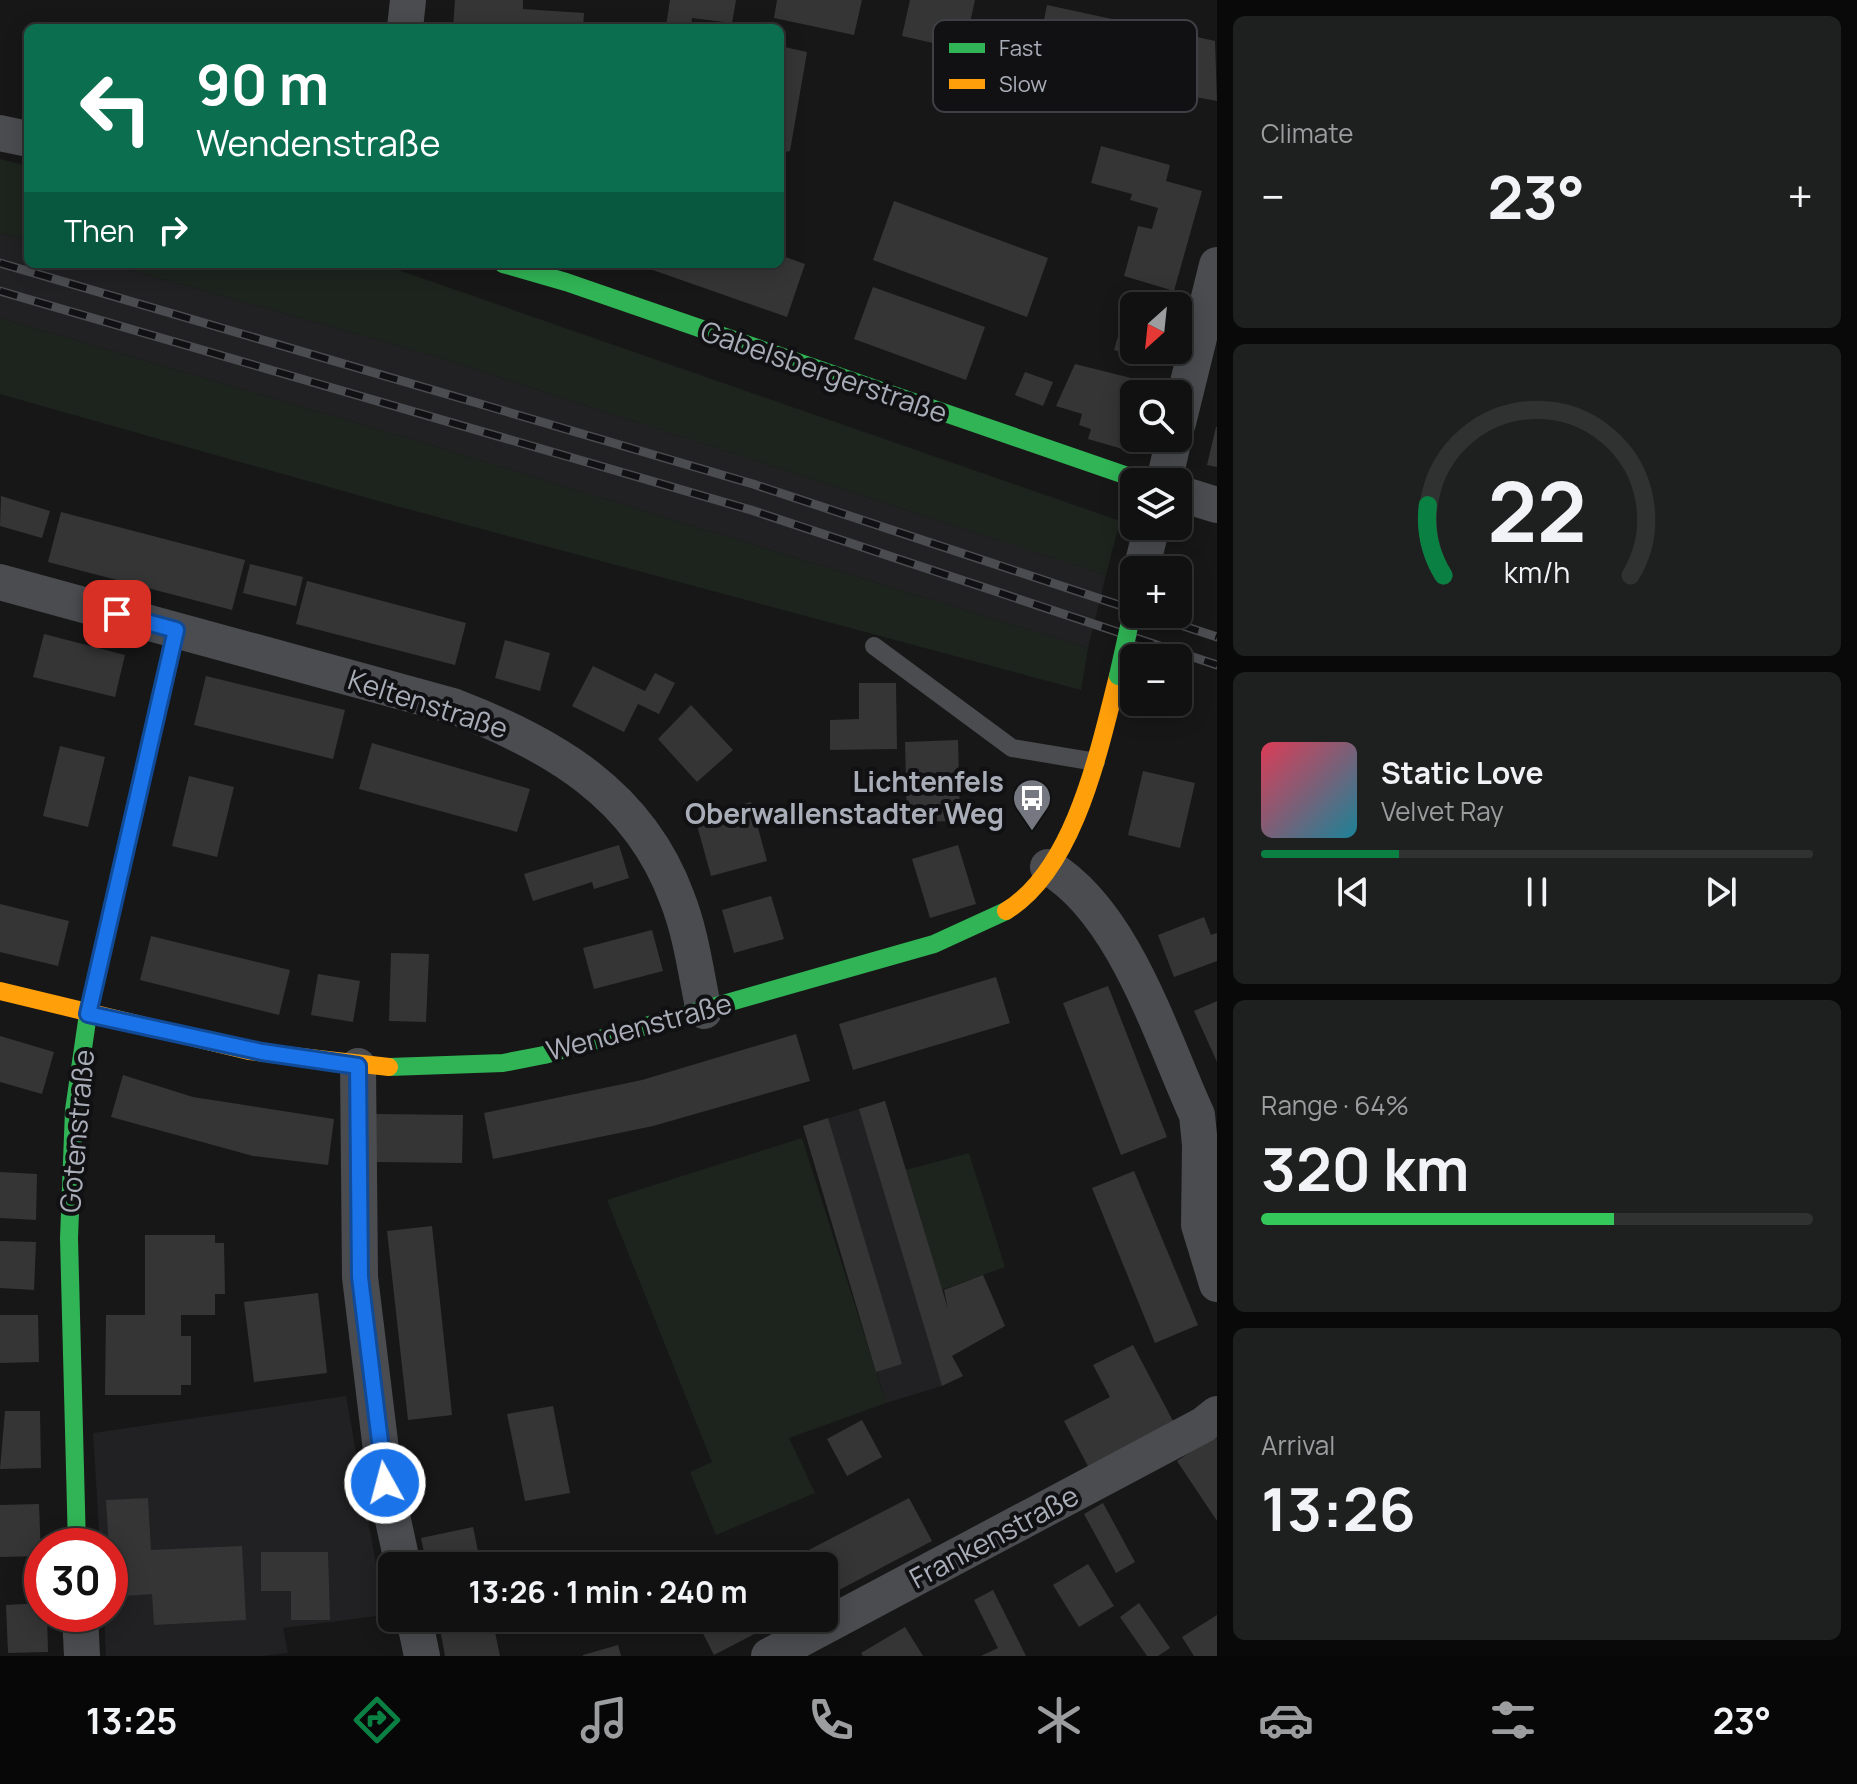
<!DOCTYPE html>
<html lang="en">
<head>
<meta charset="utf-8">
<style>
  body { margin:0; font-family:Manrope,sans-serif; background:#1e1f1f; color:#f1f3f6; height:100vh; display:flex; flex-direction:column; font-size:30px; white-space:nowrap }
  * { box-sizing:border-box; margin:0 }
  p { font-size:26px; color:#9c9d9f }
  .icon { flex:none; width:44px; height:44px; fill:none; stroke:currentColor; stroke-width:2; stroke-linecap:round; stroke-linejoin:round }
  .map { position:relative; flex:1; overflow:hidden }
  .drawer { display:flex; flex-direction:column; gap:16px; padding:16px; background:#090909; width:640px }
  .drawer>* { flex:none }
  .hud { position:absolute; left:24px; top:24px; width:760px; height:244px; border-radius:12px; box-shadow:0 4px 20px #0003,0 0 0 2px #303131; background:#0b6e4f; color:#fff; overflow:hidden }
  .needle { width:52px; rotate:207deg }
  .fabs { position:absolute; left:1120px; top:292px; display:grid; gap:16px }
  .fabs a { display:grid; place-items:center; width:72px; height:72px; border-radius:12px; background:#111; box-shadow:0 4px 20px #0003,0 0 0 2px #303131; font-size:40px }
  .speed { position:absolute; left:24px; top:1528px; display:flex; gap:16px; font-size:40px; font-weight:700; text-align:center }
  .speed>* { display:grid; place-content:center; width:104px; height:104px; border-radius:50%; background:#111; box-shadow:0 4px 20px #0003,0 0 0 2px #303131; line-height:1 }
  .speed .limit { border:12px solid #d22; background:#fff; color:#111 }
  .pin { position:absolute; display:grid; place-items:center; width:68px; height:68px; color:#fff; margin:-34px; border-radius:16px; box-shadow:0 4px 12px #0006 }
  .me { position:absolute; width:88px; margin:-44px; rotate:353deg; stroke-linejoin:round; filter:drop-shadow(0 0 6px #0008) }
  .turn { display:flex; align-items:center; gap:28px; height:168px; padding:0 40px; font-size:36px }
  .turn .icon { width:104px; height:104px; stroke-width:2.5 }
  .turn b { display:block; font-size:56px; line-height:68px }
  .then { display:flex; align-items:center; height:76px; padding:0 40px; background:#0003; gap:16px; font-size:30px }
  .big { font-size:60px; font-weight:700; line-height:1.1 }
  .drawer .widget { flex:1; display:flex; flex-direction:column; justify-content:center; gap:12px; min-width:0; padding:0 28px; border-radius:12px; background:#1e1f1f }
  .drawer .dial { align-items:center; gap:0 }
  .dial svg { height:208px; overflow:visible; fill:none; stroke:#303131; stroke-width:7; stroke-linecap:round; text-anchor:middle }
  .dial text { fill:#f1f3f6; stroke:none }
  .song { display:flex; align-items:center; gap:24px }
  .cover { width:96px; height:96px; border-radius:12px; background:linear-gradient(135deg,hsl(350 70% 55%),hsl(190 70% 35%)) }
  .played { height:8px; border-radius:4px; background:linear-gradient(90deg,#0b8043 25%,#303131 25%) }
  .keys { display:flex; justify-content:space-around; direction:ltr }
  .heat { display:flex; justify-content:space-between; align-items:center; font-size:44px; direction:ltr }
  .charge { height:12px; border-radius:6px; background:linear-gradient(90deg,#34c759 64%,#303131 0) }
  .trip { position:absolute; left:378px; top:1552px; width:460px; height:80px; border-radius:12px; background:#111; box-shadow:0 4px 20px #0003,0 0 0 2px #303131; font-weight:700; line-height:80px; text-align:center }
  .tabs { display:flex; height:128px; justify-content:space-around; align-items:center; background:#070707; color:#9c9d9f }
  .tabs .icon { width:56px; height:56px }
  .tabs .on { color:#0b8043 }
  .tabs b { font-size:36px; color:#f1f3f6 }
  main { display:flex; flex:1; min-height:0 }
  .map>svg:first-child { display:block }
  .built { fill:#212123 }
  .green { fill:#1d241e }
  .building { fill:#353536 }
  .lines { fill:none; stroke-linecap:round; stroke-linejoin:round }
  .lane { stroke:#4b4c50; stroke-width:18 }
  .street { stroke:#4b4c50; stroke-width:36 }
  .fast { stroke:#30b455; stroke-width:18 }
  .slow { stroke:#ff9f0a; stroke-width:18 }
  .rail-casing { stroke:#4b4c4f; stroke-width:9 }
  .rail { stroke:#111113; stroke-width:6; stroke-dasharray:18; stroke-linecap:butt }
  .fast-bridge { stroke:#30b455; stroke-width:18 }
  .route-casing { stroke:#114b97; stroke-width:20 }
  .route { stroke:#1a73e8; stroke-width:14 }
  .labels { text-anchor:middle; stroke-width:8; stroke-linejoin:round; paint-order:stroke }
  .street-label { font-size:28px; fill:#a8adb8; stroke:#111113 }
  .poi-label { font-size:28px; font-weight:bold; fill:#a8adb8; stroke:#111113; text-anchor:end }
  .key { fill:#111113; stroke:#3e4045; stroke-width:2 }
  .key-label { font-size:22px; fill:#a8adb8 }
</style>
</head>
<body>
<main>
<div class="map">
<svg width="1217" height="1656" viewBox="0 0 1217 1656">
  <rect width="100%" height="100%" fill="#171717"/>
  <g class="built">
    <polygon points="0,233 28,241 28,264 110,264 431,355 1106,575 1088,648 411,439 0,318"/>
    <polygon points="885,1101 950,1317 924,1325 942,1386 886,1403 803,1126"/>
    <polygon points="346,1396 385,1615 283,1628 288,1653 262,1656 106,1656 104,1614 110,1614 110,1546 100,1546 93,1433"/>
  </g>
  <g class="green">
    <polygon points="0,159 28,166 28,241 0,233"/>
    <polygon points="110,264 381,264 1120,521 1106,575 431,355"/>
    <polygon points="0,318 411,439 1088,648 1081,690 389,504 0,394"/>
    <polygon points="802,1138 886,1403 789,1438 815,1493 716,1535 690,1472 712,1462 607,1200"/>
    <polygon points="969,1153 1005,1267 942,1290 906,1170"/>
  </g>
  <g class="building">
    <polygon points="455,0 523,0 523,9 584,13 583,28 453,28"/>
    <polygon points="670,0 736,0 732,23 692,18 691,28 666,26"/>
    <polygon points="777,0 862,0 854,35 774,18"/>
    <polygon points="910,0 975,0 964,50 902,36"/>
    <polygon points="1047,5 1112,19 1101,73 1036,59"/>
    <polygon points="1175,32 1215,41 1217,101 1195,97 1192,110 1161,104"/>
    <polygon points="780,46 807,52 790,151 780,153"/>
    <polygon points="1101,146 1170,165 1166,181 1202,191 1174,291 1124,276 1138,226 1152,229 1158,208 1130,200 1132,194 1091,183"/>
    <polygon points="894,201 1048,258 1027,317 873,260"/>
    <polygon points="780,255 805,264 787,317 647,268 648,264 780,264"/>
    <polygon points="873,287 985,327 966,380 854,339"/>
    <polygon points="1129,298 1153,305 1134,306 1134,350 1161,350 1157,363 1114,350"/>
    <polygon points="1075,364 1155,384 1153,394 1134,394 1134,438 1145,438 1144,445 1136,442 1133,452 1088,439 1091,429 1079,425 1082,414 1056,406"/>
    <polygon points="1025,372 1053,382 1043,406 1015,395"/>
    <polygon points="1216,427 1217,427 1217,467 1207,465"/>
    <polygon points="1,496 50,511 42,538 0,526"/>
    <polygon points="61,512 245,560 232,610 48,562"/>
    <polygon points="250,564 303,577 296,606 243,593"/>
    <polygon points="307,581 466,623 455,665 296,624"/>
    <polygon points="44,634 125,655 115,697 33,677"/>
    <polygon points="505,640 550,653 540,691 495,678"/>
    <polygon points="593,666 645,691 655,673 675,683 659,714 638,704 624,732 572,706"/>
    <polygon points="206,676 345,710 333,759 194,725"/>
    <polygon points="859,683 896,683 897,749 830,750 830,720 859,719"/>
    <polygon points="691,705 733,750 697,782 658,739"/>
    <polygon points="958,740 960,821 907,822 905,742"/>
    <polygon points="372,743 530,789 517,832 359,789"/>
    <polygon points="60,746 105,757 88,827 43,816"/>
    <polygon points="1143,771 1195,783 1180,848 1128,835"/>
    <polygon points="189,776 234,787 217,857 172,846"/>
    <polygon points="751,802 767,861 711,876 695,818"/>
    <polygon points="619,845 629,878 594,889 592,882 533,901 524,874"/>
    <polygon points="958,845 976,904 930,918 912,859"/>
    <polygon points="771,896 784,939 734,953 722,910"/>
    <polygon points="0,904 69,921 58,966 0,952"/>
    <polygon points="1204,917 1211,935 1217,933 1217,961 1174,977 1158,935"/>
    <polygon points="652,930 663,971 594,989 583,948"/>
    <polygon points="151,936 290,970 279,1015 140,980"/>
    <polygon points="391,953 429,954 426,1022 389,1021"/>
    <polygon points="318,974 360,981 353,1022 311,1015"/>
    <polygon points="996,977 1010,1023 853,1070 839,1024"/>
    <polygon points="1108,986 1167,1137 1121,1155 1063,1003"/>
    <polygon points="1217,1001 1217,1062 1194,1011"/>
    <polygon points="796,1034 810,1081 653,1126 493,1159 484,1113 642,1080"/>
    <polygon points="0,1036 54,1052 42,1094 0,1082"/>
    <polygon points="123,1075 193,1097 334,1119 328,1165 253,1156 111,1117"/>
    <polygon points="885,1101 948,1309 944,1290 983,1275 1005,1326 952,1356 963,1376 942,1386 859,1109"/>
    <polygon points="376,1114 463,1115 462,1163 376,1162"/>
    <polygon points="828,1118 902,1364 876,1372 803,1126"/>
    <polygon points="1134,1171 1198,1325 1155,1343 1092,1188"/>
    <polygon points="0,1172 37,1174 36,1220 0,1218"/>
    <polygon points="432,1226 452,1415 408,1420 387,1231"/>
    <polygon points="145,1235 215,1235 215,1243 224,1243 225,1294 215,1294 215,1315 181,1315 181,1336 191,1336 191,1385 181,1385 181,1395 105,1395 106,1315 145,1315"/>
    <polygon points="0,1241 36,1242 34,1290 0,1288"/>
    <polygon points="318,1293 327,1373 254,1382 244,1302"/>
    <polygon points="0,1315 38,1315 39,1362 0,1363"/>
    <polygon points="1133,1345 1174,1423 1089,1468 1064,1421 1110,1397 1093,1365"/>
    <polygon points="553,1406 570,1493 525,1501 507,1414"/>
    <polygon points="5,1411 40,1411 41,1468 0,1469"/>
    <polygon points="862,1420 882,1457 847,1476 827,1439"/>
    <polygon points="1215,1435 1217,1438 1217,1521 1177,1461"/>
    <polygon points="148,1498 151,1550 242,1546 246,1620 154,1625 152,1594 112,1597 106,1500"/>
    <polygon points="909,1498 932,1541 824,1598 824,1566 778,1566"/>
    <polygon points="1103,1503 1135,1562 1116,1573 1084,1514"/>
    <polygon points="39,1504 41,1556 0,1557 0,1505"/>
    <polygon points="473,1527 481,1566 427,1566 421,1538"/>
    <polygon points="261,1552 328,1552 330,1620 291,1620 291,1591 261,1591"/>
    <polygon points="1088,1564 1114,1606 1079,1627 1053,1585"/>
    <polygon points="993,1590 1026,1656 981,1656 998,1648 974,1600"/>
    <polygon points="42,1603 42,1614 47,1614 48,1652 8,1653 6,1605"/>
    <polygon points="1139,1603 1170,1648 1158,1656 1147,1656 1120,1617"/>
    <polygon points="1217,1615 1217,1656 1194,1656 1182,1637"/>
    <polygon points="438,1618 492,1618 500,1656 445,1656"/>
    <polygon points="695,1618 785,1618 714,1655"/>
    <polygon points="905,1627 923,1656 863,1656 861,1653"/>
    <polygon points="618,1645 621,1656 583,1656 583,1655"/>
  </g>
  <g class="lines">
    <polyline class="lane" points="874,646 1012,748 1096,762"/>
    <g class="street">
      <polyline points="405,28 408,0"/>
      <polyline points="0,133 28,139"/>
      <polyline points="1178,423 1217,265"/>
      <polyline points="1164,482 1174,438"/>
      <polyline points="1178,493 1217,505"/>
      <polyline points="1141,570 1152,526"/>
      <path d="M0,582L453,706C552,744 639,794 677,898C691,933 696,974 704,1011"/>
      <path d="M1048,867C1124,912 1161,1036 1197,1115L1200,1145L1199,1225L1217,1284"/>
      <polyline points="358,1066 360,1277 385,1483 403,1566"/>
      <polyline points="80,1614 82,1656"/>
      <polyline points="414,1618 422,1656"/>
      <polyline points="769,1656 1203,1425 1217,1414"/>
    </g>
    <g class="fast">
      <polyline points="503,264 566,282 1145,482"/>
      <polyline points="389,1067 503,1063 544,1055 934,944 1006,911"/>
      <polyline points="77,1546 69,1238 74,1110 88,1014 176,630"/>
    </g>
    <g class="slow">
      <path d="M1006,911C1075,869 1099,750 1118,676"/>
      <polyline points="0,991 249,1051 389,1067"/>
    </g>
    <defs>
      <g id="rail">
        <polyline points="0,263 753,484 1134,610"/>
        <polyline points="0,291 751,510 1217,665"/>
        <polyline points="1147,614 1217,637"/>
      </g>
    </defs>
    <use href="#rail" class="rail-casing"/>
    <use href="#rail" class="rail"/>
    <polyline class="fast-bridge" points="1118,676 1134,604"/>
  </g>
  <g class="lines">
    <defs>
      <polyline id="route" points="117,614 176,630 88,1014 262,1052 358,1066 360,1277 385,1483"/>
    </defs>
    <use href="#route" class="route-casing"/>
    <use href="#route" class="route"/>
  </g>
  <defs>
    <symbol id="bus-pin" viewBox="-11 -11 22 30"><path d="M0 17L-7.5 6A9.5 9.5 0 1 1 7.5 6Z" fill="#757880" stroke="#111113"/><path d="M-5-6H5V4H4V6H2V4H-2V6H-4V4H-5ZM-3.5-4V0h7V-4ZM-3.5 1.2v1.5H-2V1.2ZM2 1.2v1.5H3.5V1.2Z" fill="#fff"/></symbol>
  </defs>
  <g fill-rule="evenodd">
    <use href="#bus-pin" x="1010" y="776" width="44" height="60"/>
  </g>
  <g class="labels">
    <g class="street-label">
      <text transform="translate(824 372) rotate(19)" y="10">Gabelsbergerstraße</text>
      <text transform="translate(428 704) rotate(18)" y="10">Keltenstraße</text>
      <text transform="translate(639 1027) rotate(-15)" y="10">Wendenstraße</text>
      <text transform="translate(77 1131) rotate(-85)" y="10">Gotenstraße</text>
      <text transform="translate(994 1537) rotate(-28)" y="10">Frankenstraße</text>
    </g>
    <g class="poi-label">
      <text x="1004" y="792">Lichtenfels<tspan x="1004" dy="32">Oberwallenstadter Weg</tspan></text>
    </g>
  </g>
  <rect x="933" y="20" width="264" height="92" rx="12" class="key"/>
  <rect x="949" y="43" width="36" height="10" fill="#30b455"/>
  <rect x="949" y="79" width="36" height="10" fill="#ff9f0a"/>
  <g class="key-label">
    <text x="999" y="56">Fast</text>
    <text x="999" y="92">Slow</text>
  </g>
</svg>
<div class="fabs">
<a><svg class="needle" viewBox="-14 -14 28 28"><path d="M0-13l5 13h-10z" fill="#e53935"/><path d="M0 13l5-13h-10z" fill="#9c9d9f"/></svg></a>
<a><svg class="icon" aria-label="search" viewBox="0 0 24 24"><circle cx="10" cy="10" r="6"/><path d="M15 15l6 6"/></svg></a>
<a><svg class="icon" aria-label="layers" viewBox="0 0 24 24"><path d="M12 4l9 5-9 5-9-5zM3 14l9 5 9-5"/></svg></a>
<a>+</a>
<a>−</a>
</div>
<div class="speed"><div class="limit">30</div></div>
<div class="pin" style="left:117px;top:614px;background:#d93025"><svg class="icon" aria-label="arrive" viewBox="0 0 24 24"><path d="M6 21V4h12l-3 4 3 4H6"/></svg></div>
<svg class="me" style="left:385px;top:1483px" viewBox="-20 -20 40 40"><circle r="17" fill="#1a73e8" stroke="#fff" stroke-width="3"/><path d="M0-11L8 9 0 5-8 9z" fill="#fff"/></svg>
<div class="trip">13:26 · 1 min · 240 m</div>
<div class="hud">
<div class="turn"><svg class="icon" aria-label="left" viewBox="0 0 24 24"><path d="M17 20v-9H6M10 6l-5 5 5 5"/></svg><div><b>90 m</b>Wendenstraße</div></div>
<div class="then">Then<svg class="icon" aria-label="right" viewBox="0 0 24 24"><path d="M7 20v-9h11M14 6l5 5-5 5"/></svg></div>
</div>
</div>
<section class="drawer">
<div class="widget"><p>Climate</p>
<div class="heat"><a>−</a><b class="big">23°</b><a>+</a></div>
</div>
<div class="widget dial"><svg viewBox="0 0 100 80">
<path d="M14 69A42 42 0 1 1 86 69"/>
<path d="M14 69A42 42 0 0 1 8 42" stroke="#0b8043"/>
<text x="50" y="56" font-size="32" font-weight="700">22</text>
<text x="50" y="72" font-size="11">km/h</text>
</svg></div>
<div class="widget">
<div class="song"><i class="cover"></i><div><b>Static Love</b><p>Velvet Ray</p></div></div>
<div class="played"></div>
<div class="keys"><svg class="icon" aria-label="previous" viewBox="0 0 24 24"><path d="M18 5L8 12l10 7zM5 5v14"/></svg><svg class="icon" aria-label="pause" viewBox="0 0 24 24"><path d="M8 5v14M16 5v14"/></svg><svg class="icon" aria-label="next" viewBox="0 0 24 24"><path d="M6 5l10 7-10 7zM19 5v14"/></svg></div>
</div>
<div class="widget"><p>Range · 64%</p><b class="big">320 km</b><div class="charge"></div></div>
<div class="widget"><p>Arrival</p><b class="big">13:26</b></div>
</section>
</main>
<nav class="tabs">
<b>13:25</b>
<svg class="icon on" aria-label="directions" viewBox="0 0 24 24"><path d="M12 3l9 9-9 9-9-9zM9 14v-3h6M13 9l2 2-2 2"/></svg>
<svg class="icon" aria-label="music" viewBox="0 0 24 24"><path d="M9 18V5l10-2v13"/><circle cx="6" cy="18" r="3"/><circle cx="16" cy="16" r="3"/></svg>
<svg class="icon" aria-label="phone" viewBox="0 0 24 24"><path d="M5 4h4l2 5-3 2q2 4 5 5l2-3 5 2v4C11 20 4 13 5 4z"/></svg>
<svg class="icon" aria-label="climate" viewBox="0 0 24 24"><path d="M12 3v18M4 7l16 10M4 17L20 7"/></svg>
<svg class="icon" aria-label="car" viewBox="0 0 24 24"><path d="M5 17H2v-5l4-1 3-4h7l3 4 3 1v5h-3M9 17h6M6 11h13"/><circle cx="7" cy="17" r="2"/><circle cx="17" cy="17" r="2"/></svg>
<svg class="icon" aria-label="filters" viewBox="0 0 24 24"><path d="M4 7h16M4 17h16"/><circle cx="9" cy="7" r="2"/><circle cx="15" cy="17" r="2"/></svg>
<b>23°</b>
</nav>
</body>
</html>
